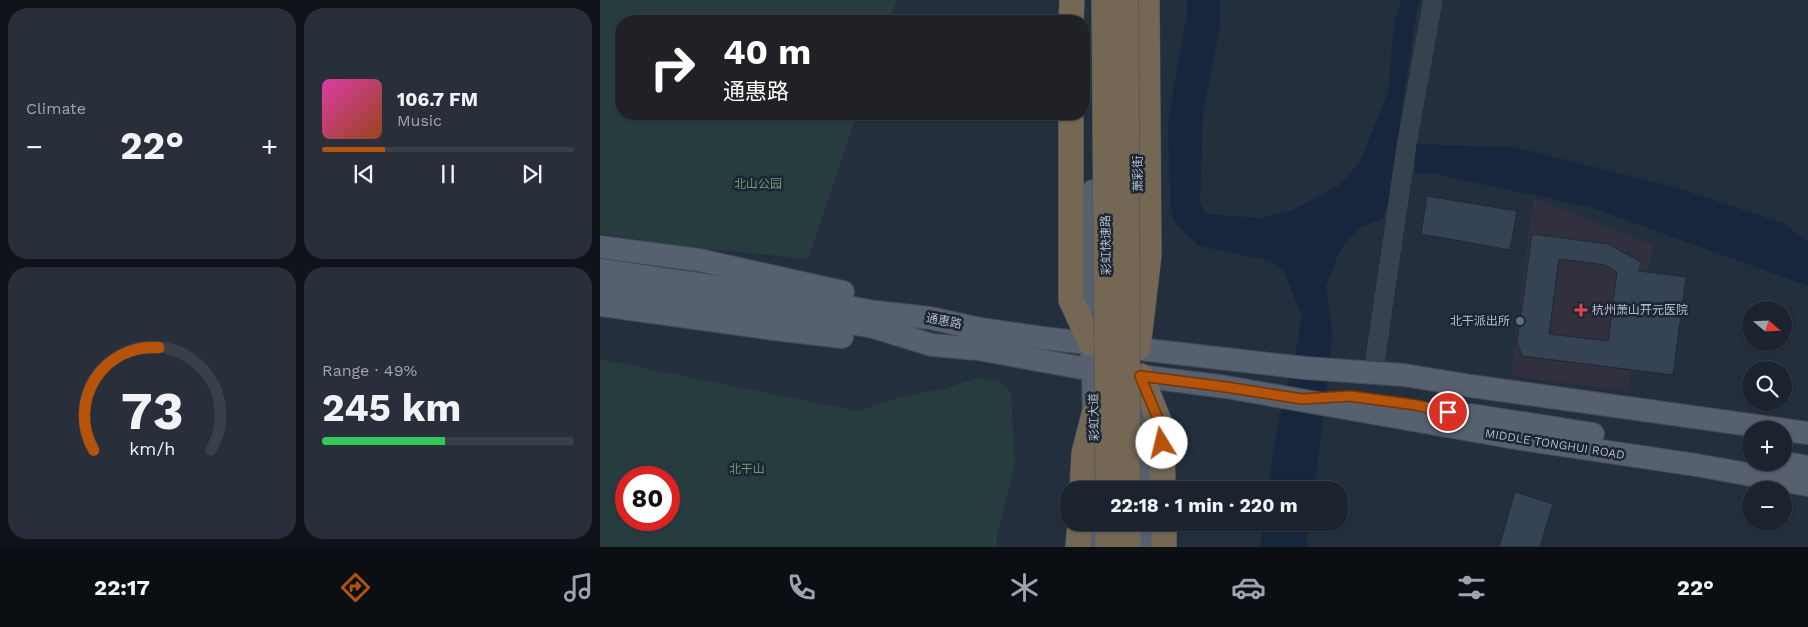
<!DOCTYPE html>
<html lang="en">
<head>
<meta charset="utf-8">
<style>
  body { margin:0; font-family:"Work Sans","Noto Sans SC",sans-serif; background:#282f3a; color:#f1f3f6; height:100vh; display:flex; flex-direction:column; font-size:19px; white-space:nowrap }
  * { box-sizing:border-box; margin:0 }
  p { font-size:16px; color:#a0a4aa }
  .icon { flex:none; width:28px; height:28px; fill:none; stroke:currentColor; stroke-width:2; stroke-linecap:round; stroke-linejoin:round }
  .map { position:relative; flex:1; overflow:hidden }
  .side { display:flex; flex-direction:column; gap:8px; padding:8px; background:#0f1319; width:600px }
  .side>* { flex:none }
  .banner { position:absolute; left:15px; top:15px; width:475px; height:105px; border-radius:20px; box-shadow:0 1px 4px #0004,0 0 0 1px #39404a; background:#202124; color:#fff; overflow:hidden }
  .needle { width:32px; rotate:109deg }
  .buttons { position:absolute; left:1142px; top:301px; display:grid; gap:10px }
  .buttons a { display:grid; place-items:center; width:50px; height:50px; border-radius:50%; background:#1b232e; box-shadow:0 1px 4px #0004,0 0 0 1px #39404a; font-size:25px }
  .speed { position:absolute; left:15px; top:466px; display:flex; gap:10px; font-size:25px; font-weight:700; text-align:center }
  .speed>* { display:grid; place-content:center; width:65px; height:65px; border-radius:50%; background:#1b232e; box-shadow:0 1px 4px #0004,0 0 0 1px #39404a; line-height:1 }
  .speed .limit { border:8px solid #d22; background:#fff; color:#111 }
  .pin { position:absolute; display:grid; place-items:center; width:42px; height:42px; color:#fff; margin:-21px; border:2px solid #fff; border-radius:50%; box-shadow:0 1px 5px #0007 }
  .me { position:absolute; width:55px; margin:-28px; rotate:351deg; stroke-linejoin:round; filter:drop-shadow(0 0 4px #0008) }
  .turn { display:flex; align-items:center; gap:18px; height:105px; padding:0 25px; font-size:22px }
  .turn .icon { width:65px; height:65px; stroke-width:2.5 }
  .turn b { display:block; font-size:35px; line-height:42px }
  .big { font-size:38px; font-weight:700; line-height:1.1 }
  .side .card { flex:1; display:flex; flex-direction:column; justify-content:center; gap:8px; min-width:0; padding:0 18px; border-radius:20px; background:#282f3a }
  .side .dial { align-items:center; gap:0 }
  .dial svg { height:130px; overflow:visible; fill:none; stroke:#39404a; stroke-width:7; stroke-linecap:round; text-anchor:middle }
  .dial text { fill:#f1f3f6; stroke:none }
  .song { display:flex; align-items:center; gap:15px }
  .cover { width:60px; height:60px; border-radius:8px; background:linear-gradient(135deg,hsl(320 70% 55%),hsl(20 70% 35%)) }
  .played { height:5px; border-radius:2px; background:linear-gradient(90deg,#b45309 25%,#39404a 25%) }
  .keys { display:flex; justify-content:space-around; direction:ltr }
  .heat { display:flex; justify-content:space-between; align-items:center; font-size:28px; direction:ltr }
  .charge { height:8px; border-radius:4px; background:linear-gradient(90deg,#34c759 49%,#39404a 0) }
  .side .tiles { flex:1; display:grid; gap:8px; grid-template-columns:repeat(2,1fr) }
  .trip { position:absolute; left:460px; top:481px; width:288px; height:50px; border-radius:20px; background:#1b232e; box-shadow:0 1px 4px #0004,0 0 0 1px #39404a; font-weight:700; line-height:50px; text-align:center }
  .dock { display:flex; height:80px; justify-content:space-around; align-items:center; background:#0b0e12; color:#a0a4aa }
  .dock .icon { width:35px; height:35px }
  .dock .active { color:#b45309 }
  .dock b { font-size:22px; color:#f1f3f6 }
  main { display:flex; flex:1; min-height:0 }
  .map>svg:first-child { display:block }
  .medical { fill:#32303f }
  .green { fill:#263c3f; fill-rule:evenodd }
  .water { fill:#17263c }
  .building { fill:#364354; stroke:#1f2835; fill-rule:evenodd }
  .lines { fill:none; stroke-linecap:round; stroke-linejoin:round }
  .minor-casing { stroke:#414a57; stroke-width:19 }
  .major-casing { stroke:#414a57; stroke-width:24 }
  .highway-casing { stroke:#434c59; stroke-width:26 }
  .minor { stroke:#38414e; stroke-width:18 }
  .major { stroke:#56606e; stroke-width:22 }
  .highway { stroke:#746855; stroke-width:25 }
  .highway-bridge-casing { stroke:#434c59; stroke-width:26; stroke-linecap:butt }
  .highway-bridge { stroke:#746855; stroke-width:25 }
  .route-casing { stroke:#753606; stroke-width:12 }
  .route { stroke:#b45309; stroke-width:9 }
  .health-dot { fill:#e0444e; stroke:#1d2633; stroke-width:2 }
  .service-dot { fill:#5c6f8a; stroke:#1d2633; stroke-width:2 }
  .labels { text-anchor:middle; stroke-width:5; stroke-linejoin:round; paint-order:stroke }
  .street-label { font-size:12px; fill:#b4bcc9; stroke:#1d2633 }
  .park-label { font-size:12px; fill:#6b9a76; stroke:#1d2633 }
  .poi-label { font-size:12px; fill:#b4bcc9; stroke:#1d2633; text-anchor:start }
</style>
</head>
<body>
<main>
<section class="side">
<div class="tiles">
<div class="card"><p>Climate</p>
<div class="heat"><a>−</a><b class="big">22°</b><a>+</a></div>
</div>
<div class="card">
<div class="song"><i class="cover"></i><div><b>106.7 FM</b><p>Music</p></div></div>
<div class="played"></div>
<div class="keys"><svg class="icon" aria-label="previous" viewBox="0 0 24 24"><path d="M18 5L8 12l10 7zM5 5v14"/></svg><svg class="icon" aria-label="pause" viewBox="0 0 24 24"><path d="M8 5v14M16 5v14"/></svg><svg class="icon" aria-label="next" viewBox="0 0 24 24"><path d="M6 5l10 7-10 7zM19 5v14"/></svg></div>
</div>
<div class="card dial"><svg viewBox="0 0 100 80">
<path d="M14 69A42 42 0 1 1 86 69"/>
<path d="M14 69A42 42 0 0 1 54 6" stroke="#b45309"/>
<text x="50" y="56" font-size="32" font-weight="700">73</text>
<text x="50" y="72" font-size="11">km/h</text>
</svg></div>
<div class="card"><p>Range · 49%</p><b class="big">245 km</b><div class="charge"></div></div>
</div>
</section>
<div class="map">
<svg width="1208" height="547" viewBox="0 0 1208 547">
  <rect width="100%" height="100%" fill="#242f3e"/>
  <polygon class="medical" points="933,198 1053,245 1028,391 911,376"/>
  <g class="green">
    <polygon points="0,0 296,0 289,21 21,21 21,114 257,114 208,259 90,247 0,234"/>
    <path d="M0,359L257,411L300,397L347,388L377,378L400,381L411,392L415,465L397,536V547H0ZM26,478H69V520H26Z"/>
  </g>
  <g class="water">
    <polygon points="587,0 620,0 620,26 603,113 600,204 606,214 661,218 690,211 740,185 760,161 788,92 794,24 801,0 820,0 816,16 787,206 783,218 758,229 740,250 726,286 732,333 731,353 714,490 668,490 677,427 695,354 702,316 684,271 671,261 599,246 575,222 570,207 568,120 587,14"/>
    <polygon points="816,144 915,147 1078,188 1183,223 1208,242 1208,286 990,207 834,174 815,174"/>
    <polygon points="664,522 710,523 706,547 660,547"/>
  </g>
  <g class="building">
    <polygon points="827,196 917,211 910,250 821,234"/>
    <path d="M932,234L1008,244L1041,262L1039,271L1086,277L1073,375L922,356L917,342ZM959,259L1005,265L1017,272L1008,341L949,334Z"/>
    <polygon points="915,492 953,504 940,547 899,547"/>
  </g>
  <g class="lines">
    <defs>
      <polyline id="minor" points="773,374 807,143 833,0"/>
      <g id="major">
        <polyline points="493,191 494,289 491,343 493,370 495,490"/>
        <polyline points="0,247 99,260 243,292"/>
        <polyline points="0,270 215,301 275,312 330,318 380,329 443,338 705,368 804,375 871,386 1208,433"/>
        <polyline points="0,287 270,326 332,345 378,349 493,370 626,387 921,439 1096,465 1208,485"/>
        <polyline points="0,305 174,329 242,337"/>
        <polyline points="541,378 541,490"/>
        <polyline points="871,415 993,434"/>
        <polyline points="1180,462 1208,467"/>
        <polyline points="495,522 495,547"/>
        <polyline points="542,522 542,547"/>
      </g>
      <g id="highway">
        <polyline points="471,21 472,0"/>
        <polyline points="471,114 471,300 491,343"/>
        <polyline points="538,348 549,255 547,0"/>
        <polyline points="541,376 562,428 563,490"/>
        <polyline points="482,490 484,453 494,414"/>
        <polyline points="508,522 508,547"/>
        <polyline points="528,522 528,547"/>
        <polyline points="564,522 564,547"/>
        <polyline points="478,547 480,522"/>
      </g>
    </defs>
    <use href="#minor" class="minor-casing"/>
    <use href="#major" class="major-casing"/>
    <use href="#highway" class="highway-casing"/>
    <use href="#minor" class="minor"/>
    <use href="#major" class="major"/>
    <use href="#highway" class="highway"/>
    <defs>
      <g id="highway-bridge">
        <polyline points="504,0 508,490"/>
        <polyline points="526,0 528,490"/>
      </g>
    </defs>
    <use href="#highway-bridge" class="highway-bridge-casing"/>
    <use href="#highway-bridge" class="highway-bridge"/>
  </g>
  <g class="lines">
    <defs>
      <polyline id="route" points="562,443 562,428 540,376 626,387 702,399 750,396 816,405 848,412"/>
    </defs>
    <use href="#route" class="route-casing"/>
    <use href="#route" class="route"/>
  </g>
  <path class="health-dot" d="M978.5 302.5h5v5h5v5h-5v5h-5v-5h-5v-5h5z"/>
  <circle class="service-dot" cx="920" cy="321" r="5"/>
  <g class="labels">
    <g class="street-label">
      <text transform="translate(538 174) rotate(-90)" y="4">萧彩街</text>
      <text transform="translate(506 245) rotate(-91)" y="4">彩虹快速路</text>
      <text transform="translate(344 321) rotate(11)" y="4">通惠路</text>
      <text transform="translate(494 417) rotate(-91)" y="4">彩虹大道</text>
      <text transform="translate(955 444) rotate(9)" y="4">MIDDLE TONGHUI ROAD</text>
    </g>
    <g class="park-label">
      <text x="158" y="188">北山公园</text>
      <text x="147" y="473">北干山</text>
    </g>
    <g class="poi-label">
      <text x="992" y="314">杭州萧山开元医院</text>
      <text x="910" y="325" text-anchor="end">北干派出所</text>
    </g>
  </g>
</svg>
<div class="buttons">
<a><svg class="needle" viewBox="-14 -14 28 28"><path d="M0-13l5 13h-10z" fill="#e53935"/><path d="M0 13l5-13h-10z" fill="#a0a4aa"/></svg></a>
<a><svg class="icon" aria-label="search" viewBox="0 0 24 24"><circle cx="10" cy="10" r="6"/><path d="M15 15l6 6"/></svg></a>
<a>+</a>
<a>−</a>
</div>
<div class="speed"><div class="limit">80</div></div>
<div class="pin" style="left:848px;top:412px;background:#d93025"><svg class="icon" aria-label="arrive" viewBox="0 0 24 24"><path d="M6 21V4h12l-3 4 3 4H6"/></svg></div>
<svg class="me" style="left:562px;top:443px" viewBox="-20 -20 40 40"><circle r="19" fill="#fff"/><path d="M0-13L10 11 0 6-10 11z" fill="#b45309"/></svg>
<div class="trip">22:18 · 1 min · 220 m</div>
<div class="banner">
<div class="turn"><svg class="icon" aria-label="right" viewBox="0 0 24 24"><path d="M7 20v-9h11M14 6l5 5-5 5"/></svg><div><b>40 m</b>通惠路</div></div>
</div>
</div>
</main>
<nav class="dock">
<b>22:17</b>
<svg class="icon active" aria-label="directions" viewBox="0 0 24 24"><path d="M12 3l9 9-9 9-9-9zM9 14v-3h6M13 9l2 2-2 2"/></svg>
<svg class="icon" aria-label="music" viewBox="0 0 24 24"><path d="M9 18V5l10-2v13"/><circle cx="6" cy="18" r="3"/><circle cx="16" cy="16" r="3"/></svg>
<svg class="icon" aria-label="phone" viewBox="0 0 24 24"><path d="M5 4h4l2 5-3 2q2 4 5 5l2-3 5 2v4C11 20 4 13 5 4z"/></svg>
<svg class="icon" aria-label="climate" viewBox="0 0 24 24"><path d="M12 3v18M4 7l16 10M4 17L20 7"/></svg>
<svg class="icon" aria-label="car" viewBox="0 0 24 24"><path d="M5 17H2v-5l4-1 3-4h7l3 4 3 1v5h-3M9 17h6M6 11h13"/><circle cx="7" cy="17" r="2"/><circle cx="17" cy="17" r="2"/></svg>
<svg class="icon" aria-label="filters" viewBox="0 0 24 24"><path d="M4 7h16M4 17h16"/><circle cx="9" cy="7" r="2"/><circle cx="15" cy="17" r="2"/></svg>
<b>22°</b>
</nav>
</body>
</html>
